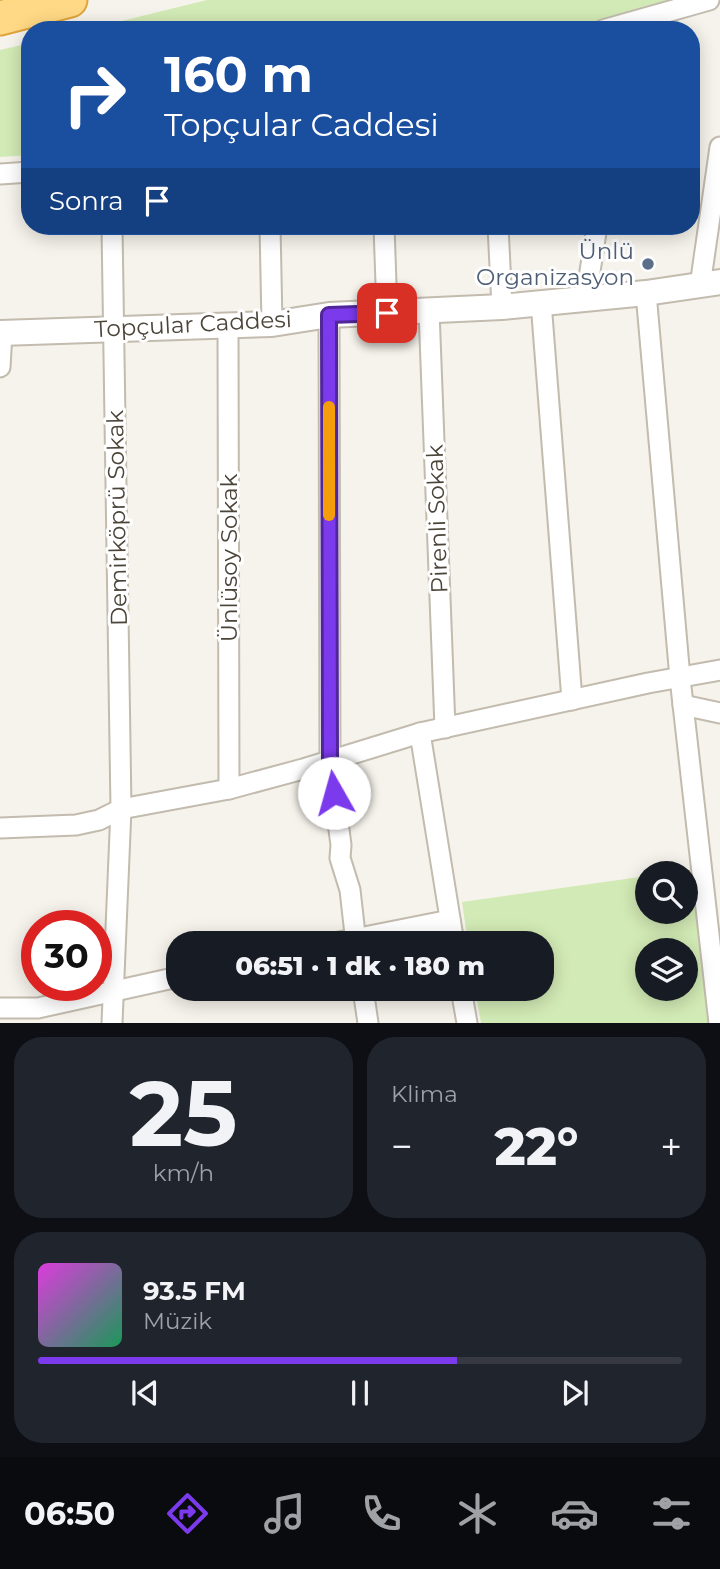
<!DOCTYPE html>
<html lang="tr">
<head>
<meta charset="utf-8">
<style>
  body { margin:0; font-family:Montserrat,sans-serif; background:#20242c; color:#f1f3f6; height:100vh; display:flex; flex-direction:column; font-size:26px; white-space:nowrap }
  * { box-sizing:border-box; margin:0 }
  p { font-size:23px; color:#9ea1a6 }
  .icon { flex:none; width:38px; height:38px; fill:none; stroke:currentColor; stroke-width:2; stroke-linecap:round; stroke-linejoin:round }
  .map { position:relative; height:1023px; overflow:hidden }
  .side { display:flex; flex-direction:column; gap:14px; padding:14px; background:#0d0f14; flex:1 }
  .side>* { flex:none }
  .top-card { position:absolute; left:21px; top:21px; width:679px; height:214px; border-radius:28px; box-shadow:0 4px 18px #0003; background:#1a4fa0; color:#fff; overflow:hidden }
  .fabs { position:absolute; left:635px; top:861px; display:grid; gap:14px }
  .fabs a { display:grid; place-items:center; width:63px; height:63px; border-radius:50%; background:#171b24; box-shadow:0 4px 18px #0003; font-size:35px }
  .speed { position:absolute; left:21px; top:910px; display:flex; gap:14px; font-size:35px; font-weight:700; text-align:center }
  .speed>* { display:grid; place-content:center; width:91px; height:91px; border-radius:50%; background:#171b24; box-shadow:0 4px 18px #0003; line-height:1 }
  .speed .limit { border:10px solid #d22; background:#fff; color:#111 }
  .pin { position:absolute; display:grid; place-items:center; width:60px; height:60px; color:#fff; margin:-30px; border-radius:14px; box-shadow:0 4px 10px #0006 }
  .me { position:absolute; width:77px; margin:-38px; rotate:353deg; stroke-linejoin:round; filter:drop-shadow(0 0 5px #0008) }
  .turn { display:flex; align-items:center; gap:24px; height:147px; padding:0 28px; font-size:32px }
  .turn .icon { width:91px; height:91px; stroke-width:2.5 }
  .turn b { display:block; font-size:49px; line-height:60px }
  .then { display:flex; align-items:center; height:66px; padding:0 28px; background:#0003; gap:14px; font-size:26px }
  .big { font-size:52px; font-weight:800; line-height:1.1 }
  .side .widget { flex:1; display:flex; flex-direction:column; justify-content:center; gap:10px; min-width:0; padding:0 24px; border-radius:28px; background:#20242c }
  .side .dial { align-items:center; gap:0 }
  .dial b { font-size:91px; line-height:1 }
  .song { display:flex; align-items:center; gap:21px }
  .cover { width:84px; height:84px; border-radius:10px; background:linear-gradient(135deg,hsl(300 70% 55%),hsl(150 70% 35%)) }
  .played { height:7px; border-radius:4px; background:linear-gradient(90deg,#7c3aed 65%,#363941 65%) }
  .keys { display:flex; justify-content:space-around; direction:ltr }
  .heat { display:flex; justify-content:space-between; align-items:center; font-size:38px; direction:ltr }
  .side .tiles { flex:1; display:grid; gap:14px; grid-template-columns:1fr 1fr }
  .widget:last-child { grid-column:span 2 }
  .trip { position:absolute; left:166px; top:931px; width:388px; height:70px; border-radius:28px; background:#171b24; box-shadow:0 4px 18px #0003; font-weight:800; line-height:70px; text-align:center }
  .tab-bar { display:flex; height:112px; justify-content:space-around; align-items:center; background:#090b0e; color:#9ea1a6 }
  .tab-bar .icon { width:49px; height:49px }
  .tab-bar .on { color:#7c3aed }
  .tab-bar b { font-size:32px; color:#f1f3f6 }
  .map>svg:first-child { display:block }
  .green { fill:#d2eab5; fill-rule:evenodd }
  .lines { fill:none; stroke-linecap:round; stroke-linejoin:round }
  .minor-casing { stroke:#c2bbae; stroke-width:23 }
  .tertiary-casing { stroke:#c2bbae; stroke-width:28 }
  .trunk-casing { stroke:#e0a43c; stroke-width:37 }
  .minor { stroke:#fff; stroke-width:19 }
  .tertiary { stroke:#fff; stroke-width:24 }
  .trunk { stroke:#ffd985; stroke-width:33 }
  .route-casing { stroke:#51269a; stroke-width:18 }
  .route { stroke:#7c3aed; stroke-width:12 }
  .slow { stroke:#f59e0b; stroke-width:12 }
  .service-dot { fill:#5c6f8a; stroke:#fff; stroke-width:2.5 }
  .labels { text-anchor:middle; stroke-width:6; stroke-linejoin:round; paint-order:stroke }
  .service-label { font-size:23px; fill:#4e5e75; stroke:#fff; text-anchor:end }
  .street-label { font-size:23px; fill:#4b4439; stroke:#fff }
</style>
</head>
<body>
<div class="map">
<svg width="720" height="1023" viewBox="0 0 720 1023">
  <rect width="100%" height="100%" fill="#f6f3ec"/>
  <g class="green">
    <polygon points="207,0 682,0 562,30 85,30"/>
    <polygon points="30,43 30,155 0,157 0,50"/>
    <path d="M690,870L712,1023H481L475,989H542V943H468L462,902L647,876L648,912H686V873H664ZM648,950H686V989H648Z"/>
  </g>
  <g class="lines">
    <defs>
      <g id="minor">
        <polyline points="603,30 709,0"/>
        <polyline points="0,174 30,172"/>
        <polyline points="270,226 272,324"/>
        <polyline points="384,226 387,313"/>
        <polyline points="498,226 502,307"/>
        <polyline points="700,286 720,147"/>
        <polyline points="646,293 680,678 719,1023"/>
        <polyline points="586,297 597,226"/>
        <polyline points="541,302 572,700"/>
        <polyline points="429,311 445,728"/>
        <polyline points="329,315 330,761 341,845 340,858 350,890 356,943"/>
        <polyline points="228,326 229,789"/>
        <polyline points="0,367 2,333"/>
        <polyline points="683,705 720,713"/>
        <polyline points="420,733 454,943"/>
        <polyline points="0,828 76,825 99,820 121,809 229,789 303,769 420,733 648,683 720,670"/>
        <polyline points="334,943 450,920"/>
        <polyline points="363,989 368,1023"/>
        <polyline points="461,989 467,1023"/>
        <polyline points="0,1008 38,1008 178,977"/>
        <polyline points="112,1023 121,809 112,226"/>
      </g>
      <polyline id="tertiary" points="0,333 272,324 329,315 502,307 646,293 720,282"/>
      <polyline id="trunk" points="0,18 70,0"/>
    </defs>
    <use href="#minor" class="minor-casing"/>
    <use href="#tertiary" class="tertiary-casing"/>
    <use href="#trunk" class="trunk-casing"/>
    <use href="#minor" class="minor"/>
    <use href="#tertiary" class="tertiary"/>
    <use href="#trunk" class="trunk"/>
  </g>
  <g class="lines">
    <defs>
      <polyline id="route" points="334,793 330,761 329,315 387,313"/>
    </defs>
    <use href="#route" class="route-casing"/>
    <use href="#route" class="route"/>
    <polyline class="slow" points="329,407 329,515"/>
  </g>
  <circle class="service-dot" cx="648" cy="264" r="7"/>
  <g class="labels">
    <g class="service-label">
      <text x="634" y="259">Ünlü<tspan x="634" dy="26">Organizasyon</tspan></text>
    </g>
    <g class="street-label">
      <text transform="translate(193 324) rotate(-3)" y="8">Topçular Caddesi</text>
      <text transform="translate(117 518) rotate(-91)" y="8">Demirköprü Sokak</text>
      <text transform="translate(437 519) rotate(-92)" y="8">Pirenli Sokak</text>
      <text transform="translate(229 558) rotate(-90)" y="8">Ünlüsoy Sokak</text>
    </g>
  </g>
</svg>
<div class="fabs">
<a><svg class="icon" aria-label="search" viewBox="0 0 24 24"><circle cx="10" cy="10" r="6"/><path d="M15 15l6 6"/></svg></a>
<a><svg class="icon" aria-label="layers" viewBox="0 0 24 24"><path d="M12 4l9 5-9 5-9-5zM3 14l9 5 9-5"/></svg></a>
</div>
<div class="speed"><div class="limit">30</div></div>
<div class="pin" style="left:387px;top:313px;background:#d93025"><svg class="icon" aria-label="arrive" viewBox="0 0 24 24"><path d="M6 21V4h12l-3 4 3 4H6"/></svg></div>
<svg class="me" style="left:334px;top:793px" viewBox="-20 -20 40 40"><circle r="19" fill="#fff"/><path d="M0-13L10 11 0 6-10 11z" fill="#7c3aed"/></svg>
<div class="trip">06:51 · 1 dk · 180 m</div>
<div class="top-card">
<div class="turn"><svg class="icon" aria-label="right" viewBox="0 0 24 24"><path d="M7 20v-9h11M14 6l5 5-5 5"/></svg><div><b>160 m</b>Topçular Caddesi</div></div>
<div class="then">Sonra<svg class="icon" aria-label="arrive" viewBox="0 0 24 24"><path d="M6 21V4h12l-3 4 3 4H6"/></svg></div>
</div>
</div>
<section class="side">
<div class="tiles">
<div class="widget dial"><b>25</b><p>km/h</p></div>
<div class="widget"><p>Klima</p>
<div class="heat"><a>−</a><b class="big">22°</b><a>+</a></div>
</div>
<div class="widget">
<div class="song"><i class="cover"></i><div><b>93.5 FM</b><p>Müzik</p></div></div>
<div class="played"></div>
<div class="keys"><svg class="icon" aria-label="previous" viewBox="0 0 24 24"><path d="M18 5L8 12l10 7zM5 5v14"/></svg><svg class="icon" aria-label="pause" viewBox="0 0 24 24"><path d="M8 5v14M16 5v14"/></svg><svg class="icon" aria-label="next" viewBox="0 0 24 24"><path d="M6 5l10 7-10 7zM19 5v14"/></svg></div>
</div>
</div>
</section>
<nav class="tab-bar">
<b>06:50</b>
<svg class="icon on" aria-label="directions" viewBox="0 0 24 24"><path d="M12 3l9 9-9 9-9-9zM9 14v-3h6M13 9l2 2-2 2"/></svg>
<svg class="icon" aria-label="music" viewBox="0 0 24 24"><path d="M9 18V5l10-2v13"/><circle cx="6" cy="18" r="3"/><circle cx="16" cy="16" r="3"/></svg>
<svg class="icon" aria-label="phone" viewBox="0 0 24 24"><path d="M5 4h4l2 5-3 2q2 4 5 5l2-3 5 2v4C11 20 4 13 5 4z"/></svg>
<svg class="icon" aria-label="climate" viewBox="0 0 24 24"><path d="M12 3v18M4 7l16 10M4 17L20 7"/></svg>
<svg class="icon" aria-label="car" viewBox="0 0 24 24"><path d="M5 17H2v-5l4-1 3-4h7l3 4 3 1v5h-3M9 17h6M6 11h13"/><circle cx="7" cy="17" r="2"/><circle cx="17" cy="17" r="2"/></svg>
<svg class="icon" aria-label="filters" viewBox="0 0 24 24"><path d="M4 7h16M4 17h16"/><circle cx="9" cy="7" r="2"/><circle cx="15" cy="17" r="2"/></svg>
</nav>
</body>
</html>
